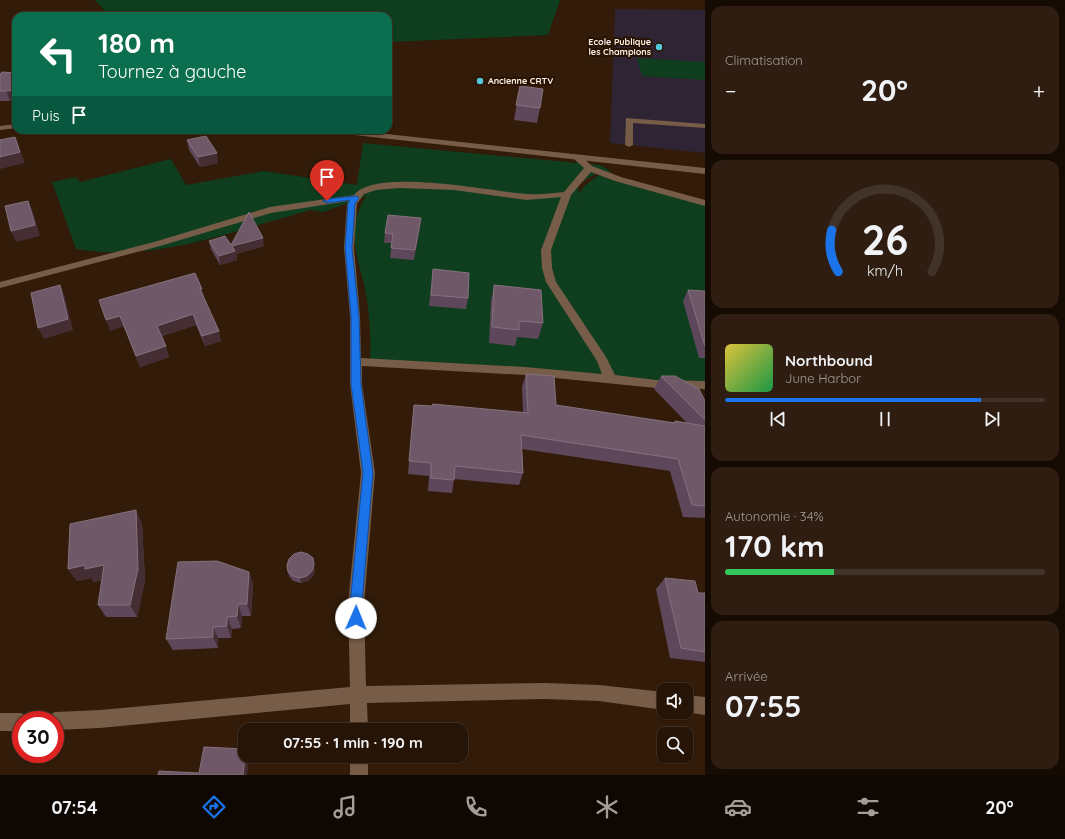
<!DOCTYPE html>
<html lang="fr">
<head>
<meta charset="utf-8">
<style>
  body { margin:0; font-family:Quicksand,sans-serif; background:#2e1d10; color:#f1f3f6; height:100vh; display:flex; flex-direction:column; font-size:15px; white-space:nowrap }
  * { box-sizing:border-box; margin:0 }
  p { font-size:13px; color:#a49e9b }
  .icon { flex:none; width:22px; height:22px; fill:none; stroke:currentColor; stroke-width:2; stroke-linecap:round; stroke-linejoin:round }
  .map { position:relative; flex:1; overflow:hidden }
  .panel { display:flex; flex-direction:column; gap:6px; padding:6px; background:#150b03; width:360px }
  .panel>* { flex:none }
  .hud { position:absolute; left:12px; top:12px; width:380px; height:122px; border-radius:12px; box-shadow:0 1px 3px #0004,0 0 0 1px #423328; background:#0b6e4f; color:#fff; overflow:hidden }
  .buttons { position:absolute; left:657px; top:683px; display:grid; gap:8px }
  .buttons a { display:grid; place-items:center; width:36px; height:36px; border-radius:8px; background:#261406; box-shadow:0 1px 3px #0004,0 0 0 1px #423328; font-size:20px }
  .speed { position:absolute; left:12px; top:711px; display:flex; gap:8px; font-size:20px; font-weight:700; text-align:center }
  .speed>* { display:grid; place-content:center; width:52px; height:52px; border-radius:50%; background:#261406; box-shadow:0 1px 3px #0004,0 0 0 1px #423328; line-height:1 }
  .speed .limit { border:6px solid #d22; background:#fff; color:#111 }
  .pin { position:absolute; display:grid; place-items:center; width:34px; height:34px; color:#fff; margin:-41px -17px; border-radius:50% 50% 50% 0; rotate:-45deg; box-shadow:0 0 4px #0007 }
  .pin .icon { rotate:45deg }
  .me { position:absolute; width:44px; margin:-22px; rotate:1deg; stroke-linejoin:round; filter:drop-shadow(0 0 3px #0008) }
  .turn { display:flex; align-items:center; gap:14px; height:84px; padding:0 20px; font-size:18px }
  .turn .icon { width:52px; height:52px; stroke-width:2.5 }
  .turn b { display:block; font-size:28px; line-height:34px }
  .then { display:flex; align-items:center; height:38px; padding:0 20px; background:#0003; gap:8px; font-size:15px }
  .big { font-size:30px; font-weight:700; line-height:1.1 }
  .panel .card { flex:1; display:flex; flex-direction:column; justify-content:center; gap:6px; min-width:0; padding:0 14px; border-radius:12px; background:#2e1d10 }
  .panel .dial { align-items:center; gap:0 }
  .dial svg { height:104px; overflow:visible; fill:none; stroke:#423328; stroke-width:7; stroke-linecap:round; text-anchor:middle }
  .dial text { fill:#f1f3f6; stroke:none }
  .song { display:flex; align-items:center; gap:12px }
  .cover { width:48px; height:48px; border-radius:6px; background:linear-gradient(135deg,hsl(50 70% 55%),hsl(140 70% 35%)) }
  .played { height:4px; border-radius:2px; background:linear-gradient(90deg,#1a73e8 80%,#423328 80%) }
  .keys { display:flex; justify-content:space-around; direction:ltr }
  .heat { display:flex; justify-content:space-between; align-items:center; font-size:22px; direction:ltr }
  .charge { height:6px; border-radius:3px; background:linear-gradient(90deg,#34c759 34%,#423328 0) }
  .trip { position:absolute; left:238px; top:723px; width:230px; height:40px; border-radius:12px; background:#261406; box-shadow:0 1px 3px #0004,0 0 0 1px #423328; font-weight:700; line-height:40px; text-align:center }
  .menu { display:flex; height:64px; justify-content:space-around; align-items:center; background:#0f0802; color:#a49e9b }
  .menu .icon { width:28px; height:28px }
  .menu .current { color:#1a73e8 }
  .menu b { font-size:18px; color:#f1f3f6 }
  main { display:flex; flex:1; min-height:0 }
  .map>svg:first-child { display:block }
  .education { fill:#2e2433 }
  .green { fill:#0e3e1e }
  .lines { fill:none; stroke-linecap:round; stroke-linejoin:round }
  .street { fill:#775c48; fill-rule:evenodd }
  .secondary { fill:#775c48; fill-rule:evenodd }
  .wall { fill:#5e475a }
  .shaded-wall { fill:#452e33 }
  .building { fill:#6f5969; stroke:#85717d }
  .route { fill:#1a73e8; stroke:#114b97 }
  .poi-dot { fill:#55cadf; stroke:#281201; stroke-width:1.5 }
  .labels { text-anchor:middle; stroke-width:4; stroke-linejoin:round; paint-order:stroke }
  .far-poi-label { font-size:9px; font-weight:bold; fill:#fdf0e7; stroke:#281201; text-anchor:end }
</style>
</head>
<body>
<main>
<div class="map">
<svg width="705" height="775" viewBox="0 0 705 775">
  <rect width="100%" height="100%" fill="#321b08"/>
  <polygon class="education" points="615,9 705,10 705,153 610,143"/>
  <g class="green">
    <polygon points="95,0 560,0 548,35 388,42 388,16 109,16"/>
    <polygon points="637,58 705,62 705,80 642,76"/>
    <path d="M363,143L600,165L612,172L597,173L577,185L580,193L574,206L583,187L600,174L614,176L705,204V390L656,384L370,361C371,341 370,320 367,300C362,265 342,232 366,197L363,192L365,197L323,212L311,210C235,230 155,263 76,249L52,182L76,177L80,182L171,159L186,185L264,171L357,185Z"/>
  </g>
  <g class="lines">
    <g class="street">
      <polygon points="626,118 705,124 705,128 633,123 633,145 629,147 625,145"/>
      <path d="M575,156H581L592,166L621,177L705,200V206L615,181L591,172L571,195L551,250L552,268L556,282L606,357L615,375L656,380L705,381V389L656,388L525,375L362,366V384L375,473L364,604L366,686L545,683L599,685L664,692V710L599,701L545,699L367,703L368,730H350V704L100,728L55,730V720H47L49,715L55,712L100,710L350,687L348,604L361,473L350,384V316L344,248L347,204L349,201L271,213L160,246L0,288V282L154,242L270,207L354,195C376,167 493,192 528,194C540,195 552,193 564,192L584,168L575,160ZM399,188L454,190L527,200L561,197L541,250L542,268L546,282L597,361L602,374L525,367L361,358L360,316L354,248L357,204L364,194L376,190Z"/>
      <polygon points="686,695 705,697 705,715 685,712"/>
      <polygon points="0,713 21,713 27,716 29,720 21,720 21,731 0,731"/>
      <rect x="350" y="756" width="18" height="19"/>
    </g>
    <g class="secondary">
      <polygon points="16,124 16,128 0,130 0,126"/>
      <polygon points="323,130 349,130 705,168 705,174 327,132"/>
    </g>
  </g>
  <g class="wall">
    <polygon points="16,73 16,100 10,101 0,101 0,74"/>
    <polygon points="520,86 540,108 537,123 514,120"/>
    <polygon points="187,140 218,163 200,167 189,150"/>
    <polygon points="420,227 414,260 390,258 392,243 384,243 385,233"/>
    <polygon points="209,241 231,245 264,246 236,254 237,260 220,265 211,249"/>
    <polygon points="433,269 468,298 466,309 429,306"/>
    <polygon points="494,285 543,323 538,339 517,337 515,346 489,343 491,301"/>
    <polygon points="688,290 705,291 705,358 699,358 683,301"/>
    <polygon points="205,299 221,341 205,346 196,325 162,336 169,357 140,367 124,326 110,331"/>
    <polygon points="526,374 556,405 673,423 675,421 687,423 654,389 661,376 705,401 705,518 683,517 670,471 522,449 523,473 519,485 454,479 452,493 428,491 429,476 408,474 414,405 523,412 522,387"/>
    <polygon points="142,523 145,581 137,617 106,617 98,605 102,580 94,582 91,578 77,581 68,569"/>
    <polygon points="287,565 315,570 313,576 308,581 301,583 293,581 289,576"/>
    <polygon points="249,572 253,585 251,616 242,616 241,628 232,629 231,638 218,638 218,648 173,650 166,639"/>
    <polygon points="665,578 698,593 705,593 705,662 670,658 656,589"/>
  </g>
  <g class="shaded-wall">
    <polygon points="16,90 16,100 10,101 6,91"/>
    <polygon points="15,137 25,163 0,169 0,157"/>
    <polygon points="217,153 218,163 200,167 198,157"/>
    <polygon points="28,201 33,212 40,236 16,242 11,231"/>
    <polygon points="421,218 420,227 414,260 415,250"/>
    <polygon points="263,238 264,246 236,254 237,260 220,265 219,256 232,246"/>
    <polygon points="60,285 65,297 73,330 44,339 38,328"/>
    <polygon points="200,289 202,289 205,299"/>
    <polygon points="193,314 196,325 160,336 157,326"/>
    <polygon points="120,316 124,326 110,331 106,320"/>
    <polygon points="219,331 221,341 205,346 202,336"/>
    <polygon points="166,346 169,357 140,367 136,356"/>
    <polygon points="136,510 142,523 145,581 137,617 130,605"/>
    <polygon points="85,565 104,565 112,578 94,582 91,578 77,581 68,569"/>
    <polygon points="314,565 315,570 313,576 308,581 301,583 300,578"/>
    <polygon points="249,572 253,585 251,616 247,604"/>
    <polygon points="238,604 242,616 241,628 237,616"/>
    <polygon points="227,617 232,629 231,638 227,626"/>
    <polygon points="213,627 218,638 218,648 213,637"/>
    <polygon points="245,756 249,756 247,775 243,775"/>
  </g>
  <g class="building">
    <polygon points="2,72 16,73 16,90 6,91 0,91 0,74"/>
    <polygon points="520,86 543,89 540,108 516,105"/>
    <polygon points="206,136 217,153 198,157 187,140"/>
    <polygon points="15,137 20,152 0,157 0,140"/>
    <polygon points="28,201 35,225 11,231 5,206"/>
    <polygon points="249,212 263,238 232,246 235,251 219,256 209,241 225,236 231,245"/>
    <polygon points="388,215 421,218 415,250 391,248 393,234 385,233"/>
    <polygon points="433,269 469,273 468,298 431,295"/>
    <polygon points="195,273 202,289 200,289 219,331 202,336 193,314 157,326 166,346 136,356 120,316 106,320 99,300"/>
    <polygon points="60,285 68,319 38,328 31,293"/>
    <polygon points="494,285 541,290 543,323 519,321 519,330 492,327"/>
    <polygon points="688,290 705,291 705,346"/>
    <polygon points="526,374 554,376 556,405 675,423 675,421 705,426 705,506 692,505 678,459 521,435 523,473 455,466 454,480 431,478 431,463 409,461 414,405 432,406 433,404 528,413"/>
    <polygon points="661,376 675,376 699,389 705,401 705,420"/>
    <polygon points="136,510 138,569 130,605 98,605 104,565 85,569 85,565 68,569 70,524"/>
    <polygon points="301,552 308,554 313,558 314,565 312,571 307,576 300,578 293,576 288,572 287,565 289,559 294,554"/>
    <polygon points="217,561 249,572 247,604 238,604 237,616 227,617 227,626 213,627 213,637 166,639 178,562"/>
    <polygon points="665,578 695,581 698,593 705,593 705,652 681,648"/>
    <polygon points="204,747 245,749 245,756 243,775 158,775 159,771 199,773"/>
  </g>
  <polygon class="route" points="356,196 359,198 355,204 352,248 359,316 361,384 373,473 362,604 362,618 360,622 356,624 352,622 350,604 363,473 351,384 351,316 345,248 348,204 350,200 327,203 323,201 327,199"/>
  <g class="poi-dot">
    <circle cx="659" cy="47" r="4"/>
    <circle cx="480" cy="81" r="4"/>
  </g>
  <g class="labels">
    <g class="far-poi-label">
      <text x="651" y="45">Ecole Publique<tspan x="651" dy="10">les Champions</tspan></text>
      <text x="488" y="84" text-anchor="start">Ancienne CRTV</text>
    </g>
  </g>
</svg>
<div class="buttons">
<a><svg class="icon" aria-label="sound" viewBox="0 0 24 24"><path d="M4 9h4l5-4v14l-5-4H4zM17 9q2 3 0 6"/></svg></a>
<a><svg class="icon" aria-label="search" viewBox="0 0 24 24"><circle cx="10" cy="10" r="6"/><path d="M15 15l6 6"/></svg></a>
</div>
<div class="speed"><div class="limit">30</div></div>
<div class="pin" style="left:327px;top:201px;background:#d93025"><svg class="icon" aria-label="arrive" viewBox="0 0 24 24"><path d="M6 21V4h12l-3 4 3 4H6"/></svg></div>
<svg class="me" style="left:356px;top:618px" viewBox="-20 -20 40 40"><circle r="19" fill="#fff"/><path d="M0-13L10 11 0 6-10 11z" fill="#1a73e8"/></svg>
<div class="trip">07:55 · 1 min · 190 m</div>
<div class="hud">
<div class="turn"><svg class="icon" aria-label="left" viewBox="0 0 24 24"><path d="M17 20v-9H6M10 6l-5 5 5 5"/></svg><div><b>180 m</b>Tournez à gauche</div></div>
<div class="then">Puis<svg class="icon" aria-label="arrive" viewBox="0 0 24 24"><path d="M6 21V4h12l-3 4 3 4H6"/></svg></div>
</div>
</div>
<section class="panel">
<div class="card"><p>Climatisation</p>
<div class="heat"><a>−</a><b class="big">20°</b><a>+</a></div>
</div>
<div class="card dial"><svg viewBox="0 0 100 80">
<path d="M14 69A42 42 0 1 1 86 69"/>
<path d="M14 69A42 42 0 0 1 9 37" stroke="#1a73e8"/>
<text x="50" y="56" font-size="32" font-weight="700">26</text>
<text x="50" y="72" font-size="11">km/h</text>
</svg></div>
<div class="card">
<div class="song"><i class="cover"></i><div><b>Northbound</b><p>June Harbor</p></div></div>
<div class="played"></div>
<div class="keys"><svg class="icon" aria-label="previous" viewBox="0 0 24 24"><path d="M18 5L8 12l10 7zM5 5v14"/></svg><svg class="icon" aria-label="pause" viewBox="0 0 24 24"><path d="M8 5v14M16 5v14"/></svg><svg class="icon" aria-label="next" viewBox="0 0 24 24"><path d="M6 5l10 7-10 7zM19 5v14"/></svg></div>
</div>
<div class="card"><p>Autonomie · 34%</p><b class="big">170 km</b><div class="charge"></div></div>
<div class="card"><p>Arrivée</p><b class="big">07:55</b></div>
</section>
</main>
<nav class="menu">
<b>07:54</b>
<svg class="icon current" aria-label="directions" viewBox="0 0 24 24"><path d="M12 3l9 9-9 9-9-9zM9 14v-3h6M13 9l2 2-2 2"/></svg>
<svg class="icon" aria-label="music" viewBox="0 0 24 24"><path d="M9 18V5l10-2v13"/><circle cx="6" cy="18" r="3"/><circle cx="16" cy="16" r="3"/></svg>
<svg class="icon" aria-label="phone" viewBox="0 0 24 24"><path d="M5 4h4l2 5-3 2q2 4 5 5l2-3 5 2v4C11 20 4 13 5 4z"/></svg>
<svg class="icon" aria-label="climate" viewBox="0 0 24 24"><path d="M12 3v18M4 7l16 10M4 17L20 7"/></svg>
<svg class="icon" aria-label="car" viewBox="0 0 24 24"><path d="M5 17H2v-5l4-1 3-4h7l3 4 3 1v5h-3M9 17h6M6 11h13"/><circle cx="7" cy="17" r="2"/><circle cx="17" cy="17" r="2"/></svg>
<svg class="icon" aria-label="filters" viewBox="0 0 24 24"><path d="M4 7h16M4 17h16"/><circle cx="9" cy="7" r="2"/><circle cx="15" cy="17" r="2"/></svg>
<b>20°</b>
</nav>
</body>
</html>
